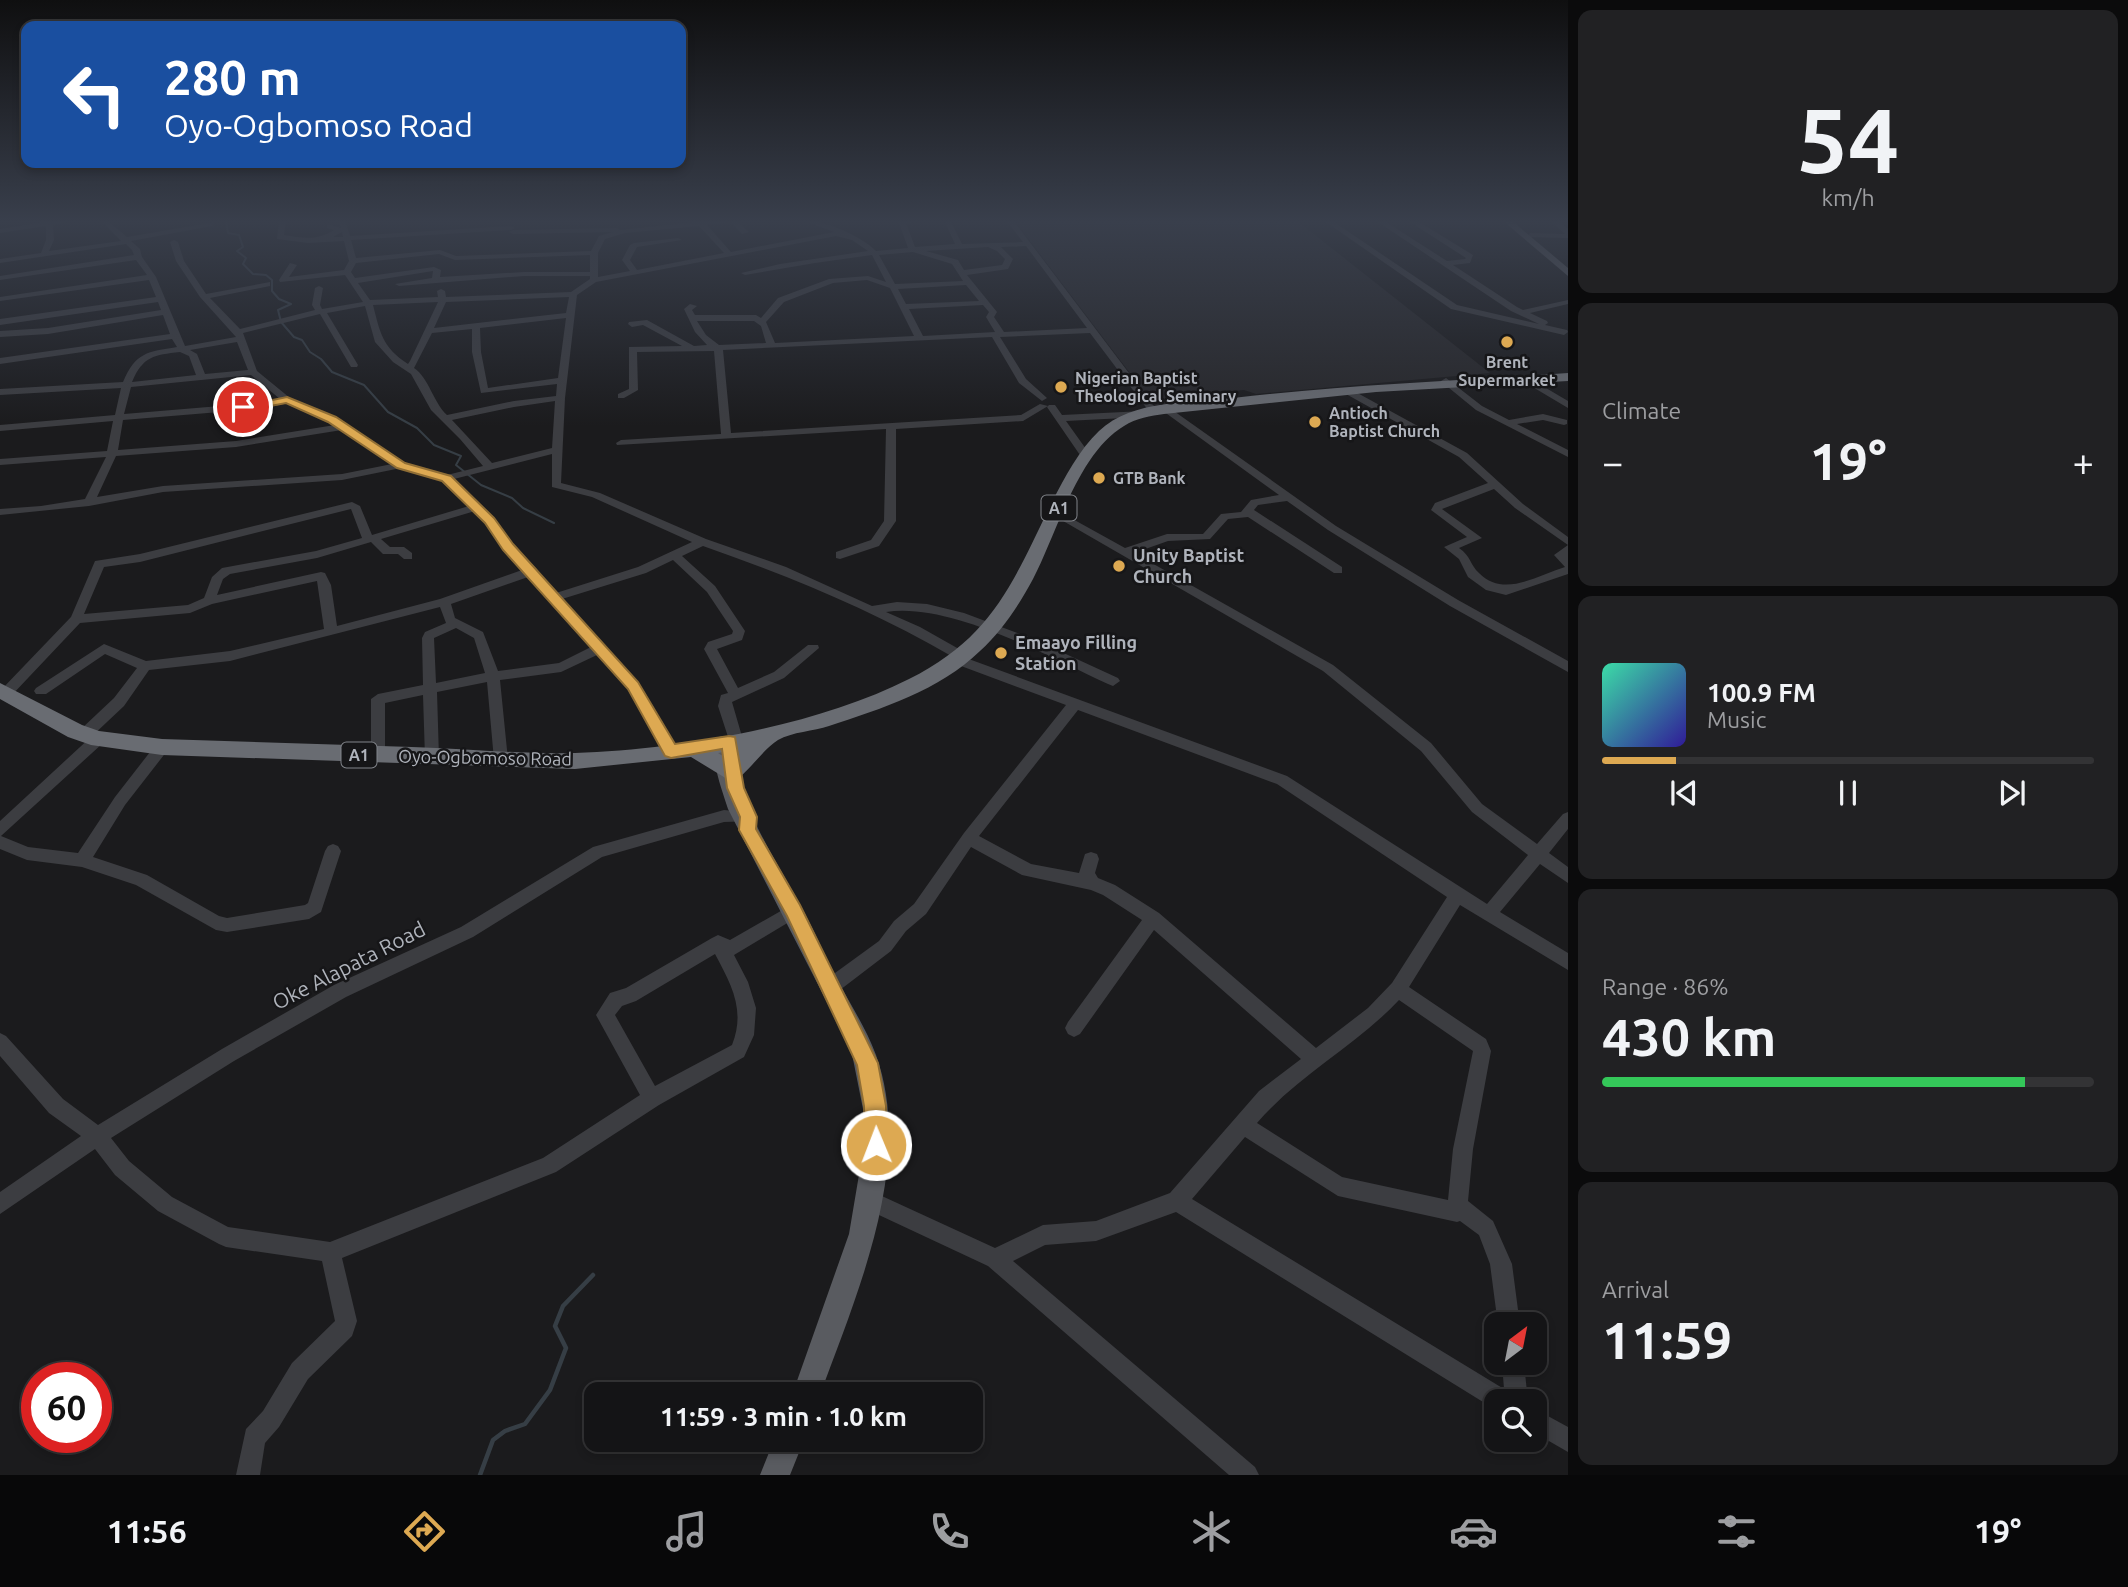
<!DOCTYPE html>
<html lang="en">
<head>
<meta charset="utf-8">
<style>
  body { margin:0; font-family:Ubuntu,sans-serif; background:#212123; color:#f1f3f6; height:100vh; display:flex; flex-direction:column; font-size:26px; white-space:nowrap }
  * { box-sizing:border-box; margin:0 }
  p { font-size:23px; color:#9d9ea1 }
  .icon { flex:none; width:38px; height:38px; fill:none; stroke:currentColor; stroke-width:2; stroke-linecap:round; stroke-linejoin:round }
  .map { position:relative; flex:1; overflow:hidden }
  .side { display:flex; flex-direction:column; gap:10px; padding:10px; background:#0b0b0c; width:560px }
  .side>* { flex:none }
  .hud { position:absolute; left:21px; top:21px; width:665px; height:147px; border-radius:14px; box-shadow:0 4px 10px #0003,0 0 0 2px #333335; background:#1a4fa0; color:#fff; overflow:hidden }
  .needle { width:46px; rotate:32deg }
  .buttons { position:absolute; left:1484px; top:1312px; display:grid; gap:14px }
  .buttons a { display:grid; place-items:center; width:63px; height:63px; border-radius:14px; background:#141416; box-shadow:0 4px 10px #0003,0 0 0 2px #333335; font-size:35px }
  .speed { position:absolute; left:21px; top:1362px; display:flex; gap:14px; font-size:35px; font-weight:700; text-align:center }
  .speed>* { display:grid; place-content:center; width:91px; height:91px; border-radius:50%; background:#141416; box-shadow:0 4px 10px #0003,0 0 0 2px #333335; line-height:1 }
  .speed .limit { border:10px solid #d22; background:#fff; color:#111 }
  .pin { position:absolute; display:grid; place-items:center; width:60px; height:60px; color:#fff; margin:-30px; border:4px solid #fff; border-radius:50%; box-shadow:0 2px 7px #0007 }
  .me { position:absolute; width:77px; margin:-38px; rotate:359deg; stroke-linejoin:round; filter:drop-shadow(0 0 5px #0008) }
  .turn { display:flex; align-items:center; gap:24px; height:147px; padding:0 28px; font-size:32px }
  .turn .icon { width:91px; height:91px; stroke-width:2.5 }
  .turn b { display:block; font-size:49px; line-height:60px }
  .big { font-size:52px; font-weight:700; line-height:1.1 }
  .side .card { flex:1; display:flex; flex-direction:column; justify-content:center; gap:10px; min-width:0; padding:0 24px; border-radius:14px; background:#212123 }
  .side .dial { align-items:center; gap:0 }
  .dial b { font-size:91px; line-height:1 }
  .song { display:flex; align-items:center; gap:21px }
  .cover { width:84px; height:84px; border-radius:10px; background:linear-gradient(135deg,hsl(160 70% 55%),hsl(250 70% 35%)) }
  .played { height:7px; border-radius:4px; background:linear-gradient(90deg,#dda952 15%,#333335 15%) }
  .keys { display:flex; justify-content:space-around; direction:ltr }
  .heat { display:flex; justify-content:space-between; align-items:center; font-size:38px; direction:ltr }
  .charge { height:10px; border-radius:5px; background:linear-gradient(90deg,#34c759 86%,#333335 0) }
  .trip { position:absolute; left:584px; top:1382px; width:399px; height:70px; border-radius:14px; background:#141416; box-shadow:0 4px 10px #0003,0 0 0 2px #333335; font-weight:700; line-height:70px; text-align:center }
  .menu { display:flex; height:112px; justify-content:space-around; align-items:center; background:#080809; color:#9d9ea1 }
  .menu .icon { width:49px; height:49px }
  .menu .current { color:#dda952 }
  .menu b { font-size:32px; color:#f1f3f6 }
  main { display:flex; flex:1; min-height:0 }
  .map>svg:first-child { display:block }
  .built { fill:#27272a }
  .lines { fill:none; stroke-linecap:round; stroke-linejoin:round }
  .stream-far1 { stroke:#363e45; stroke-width:2 }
  .stream { stroke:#363e45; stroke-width:4.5 }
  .minor { fill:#3c3d41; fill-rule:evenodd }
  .major { fill:#595b60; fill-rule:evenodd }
  .highway { fill:#696c72; fill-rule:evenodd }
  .route { fill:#dda952; stroke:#906e35; stroke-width:2 }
  .poi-dot { fill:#dda952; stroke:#161618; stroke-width:2.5 }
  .labels { text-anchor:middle; stroke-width:5; stroke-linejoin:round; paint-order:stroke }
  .far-poi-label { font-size:16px; font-weight:bold; fill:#afb3bb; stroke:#161618; text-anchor:start }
  .shield { fill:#161618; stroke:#81848a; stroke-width:2 }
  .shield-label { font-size:16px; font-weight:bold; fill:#afb3bb }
  .poi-label { font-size:18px; font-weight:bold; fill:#afb3bb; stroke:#161618; text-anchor:start }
  .street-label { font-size:18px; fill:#afb3bb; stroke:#161618 }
  .near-street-label { font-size:21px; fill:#afb3bb; stroke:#161618 }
</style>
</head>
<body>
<main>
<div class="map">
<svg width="1568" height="1475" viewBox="0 0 1568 1475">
  <rect width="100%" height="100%" fill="#1b1b1d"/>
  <polygon class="built" points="1014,220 1296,220 1490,373 1256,394 1244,390 1224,392 1219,398 1154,405"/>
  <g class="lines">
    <polyline class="stream-far1" points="226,220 228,233 239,235 243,247 237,251 246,258 243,264 253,274 266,275 272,280 272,291 279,299 291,304 278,310 281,322 294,337 302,340 310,352 321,359 332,372 364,385 388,412 417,428 434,445 461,456 456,465 481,485 512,498 523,508 554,523"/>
    <polyline class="stream" points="480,1475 493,1440 505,1431 525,1424 550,1390 566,1348 555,1326 563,1306 593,1275"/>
    <g class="minor">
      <path d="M57,220H73L53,225L54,240L49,251L121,241L100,220H107L127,237L215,222L212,226L131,241L140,249L142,257L156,277L185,346L236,337L200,297L176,261L170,242L174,240L178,242L184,261L206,294L270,282V286L210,298L240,329L315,310L312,305L315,288L319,286L323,288L320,305L322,309L363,302L345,275L280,282L279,280L290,263L297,265L289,277L344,270L349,261L344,241L308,243L277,239L279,220H286L284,235C303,238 317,241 334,230L327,228V224L341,228L339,220H345L350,236L511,226L515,228L511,230L351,240L356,258L440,250L456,256L591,251L599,236L613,232L513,234L509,232L513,230L617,228L620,230L714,220H736L749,232L742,234L730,222L707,225L731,252L834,232L802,220C824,220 860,235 876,251L908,248L898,220H934L906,223L915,247L955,244L944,220H950L962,244L1023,242L1006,220H1013L1157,410V414H1151L1090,333L1000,337L1026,379L1047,398L1042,401L1019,383L992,337L723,350L731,433L1021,415L1040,404L1048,406L1023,421L896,429V521L879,546L840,559L836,558V552L871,540L884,521L886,429L617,445L616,443L621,440L721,434L714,351L637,352L638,390L624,398H618V394L629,389V347L682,346L643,325L632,327L628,324L629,322L647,320L694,346L707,345L695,332L684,309L690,304L697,306L692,310L695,315H756L761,318L778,298L829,279L868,276L886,282L872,255L815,263L745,275L741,273L780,264L868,251L852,240L836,236L596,282L577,295L565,398L561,483L600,493L706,539L786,567L872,606L897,602L927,604L964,613L1031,638L1118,678L1120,681L1113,686L1108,684C1049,657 951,602 886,612L920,627L966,653V658L1287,776L1487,904L1528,855L1472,812L1421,751L1323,671L1051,514L1056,511L1060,512L1125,548L1167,534H1203L1221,514L1241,512L1251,500L1279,495L1163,411L1171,409L1336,526L1458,600L1568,661V672L1450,606L1328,530L1287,501L1258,505L1254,510L1342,567V573H1334L1248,517L1228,519L1210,539L1168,541L1134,553L1333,665L1431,743L1482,804L1537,844L1563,814L1568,812V829L1549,853L1568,867V883L1540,864L1500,912L1568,953V970L1460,905L1409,987L1486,1039L1491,1051L1473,1149L1468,1201L1493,1221L1512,1264L1520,1325H1498L1490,1264L1479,1235L1460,1221L1457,1222L1338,1196L1245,1137L1192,1199L1504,1389L1502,1363H1524L1528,1402H1496V1410L1176,1212L1096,1241L1045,1245L1013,1261L1255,1467L1259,1475H1229L988,1266L864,1208L861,1201L864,1194L871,1191L995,1248L1043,1225L1096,1221L1170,1193L1259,1091L1301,1059L1154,930L1080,1034L1074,1037L1068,1034L1065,1028L1068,1022L1142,920L1103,895L1091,890L1022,875L971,847L926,914L906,931L891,951L836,993L830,995L824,993L821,987L824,981L879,941L894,921L914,904L964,833L1066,705L953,663V657C874,611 789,576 703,546L682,556L715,586L745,631L742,640L717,649L738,688L774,672L808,645H818L819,648L784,678L732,702L743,740L741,744H731L729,740L718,706L721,695L728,693L704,649L708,642L732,634L733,631L707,592L673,560L646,573L562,599L638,683L678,752L676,756H666L628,689L597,655L561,672L500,680L508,760L506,764H496L494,760L487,682L437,692L439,758L437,762H427L425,758L423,695L385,703V756L383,760H373L371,756V699L378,694L423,685L422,638L425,632L446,623L440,607L230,661L149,670L124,706L90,738H80L78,734L80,730L114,698L137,668L105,654L46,694H36L34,691L36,688L104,644L146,661L230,651L324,629L317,581L212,604L190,613L80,623L11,696H1V690L71,617L95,561L140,554L352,502L360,506L372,535L469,506L443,480L401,468L342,480L163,492L89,506L0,515V509L41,506L85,499L106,457L0,465V459L107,451L113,421L0,431V425L115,415L121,388L0,395V389L123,382C136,352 147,352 177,347L172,339L0,364V358L170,334L163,315L48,334L0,337V331L48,328L161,310L158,302L0,325V319L156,297L149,280L0,301V297L147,275L136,260L0,280V276L134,255L132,250L126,244L0,263V259L41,253L46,240V226L0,233V229ZM699,226L724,253L637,270L630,260L637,247L682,240L678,238L634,243L630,245L622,260L630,271L598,277V253L605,239L625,233ZM342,232L343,237H333ZM1026,246L1087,328L1004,332L994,317L997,312L967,275L1008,269L1013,259L1001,247ZM988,247L997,251L1005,259L1002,265L964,270L958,260L926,251ZM913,252L952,264L963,281L895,284L879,255ZM439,254L455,260L590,255V272H524L440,277L441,270L434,267L355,278L351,272L356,263ZM433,271L432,278L395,284L399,286L524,276H590V279L571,292L446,297L445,291L441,289L437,291L438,297L370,300L358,283ZM867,280L890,288L914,336L775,343L766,322L784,302L833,283ZM966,285L979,301L906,304L898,289ZM569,297L566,313L434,328L446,302ZM438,302L410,361L408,364C382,347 380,332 373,305ZM983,305L989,312L986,317L995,332L923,336L909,309ZM365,306L375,342L393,362L411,374L431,410L460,439L483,466L447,475L405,463L335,417L290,398L257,371L243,333L320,314L351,367H357L358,365L327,313ZM566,318L558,378L488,388L481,352L480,328ZM697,321H754L761,326L766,343L719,345L706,335ZM472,329V352L481,393L557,384L556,396L514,401L447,415C433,402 429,378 414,368L432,333ZM237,342L248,370L205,374L197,354L190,350ZM180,352L189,356L196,375L132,382C143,356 154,355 180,352ZM251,375L280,399L268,402L124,414L131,387ZM555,401L552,448L492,463L452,420L514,407ZM286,403L335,425L236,441L118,450L123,420L268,408ZM342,430L392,464L342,474L163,486L97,497L116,456L236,447ZM552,454V487L592,497L692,542L638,567L556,593L536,568L512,544L494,518L454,479ZM351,509L362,538L316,551L222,568L212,577L204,598L188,605L84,614L104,567L140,562ZM475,511C493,529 505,551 522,570L440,599L337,626L331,585L325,573L321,572L217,595L223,579L230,574L317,558L371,542L383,554H398L404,559H412V553L404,547H390L381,539ZM528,577L591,647L559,663L498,671L483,632L455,618L451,604ZM456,628L474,638L485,673L436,683L434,638ZM1078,710L1277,784L1447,897L1392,983L1368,1008L1316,1048L1159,913L1115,885L1098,878L1095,873L1099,859L1097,854L1091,852L1085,854L1079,873L1031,864L979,836ZM1399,1000L1473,1051L1453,1149L1448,1200L1342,1177L1257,1123C1298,1075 1356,1046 1399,1000Z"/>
      <polygon points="449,220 468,220 464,222"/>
      <polygon points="1323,220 1331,220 1457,305 1539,324 1511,311 1375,220 1383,220 1447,261 1465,259 1466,258 1407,220 1416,220 1473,255 1470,263 1453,265 1517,307 1523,310 1568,300 1568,304 1530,313 1547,321 1548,323 1545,325 1567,330 1568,332 1564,335 1451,309"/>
      <polygon points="1463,220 1473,220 1469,222"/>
      <polygon points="1550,220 1557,220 1568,229 1568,238 1527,237 1530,233 1565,234"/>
      <polygon points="1446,378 1482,406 1509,420 1543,414 1567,420 1567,424 1564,425 1543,420 1517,424 1568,450 1568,457 1476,410 1443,383 1441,381"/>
      <polygon points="1529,378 1568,401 1568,408 1526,383 1524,381"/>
      <path d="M1346,390H1352L1467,453L1523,504L1568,537V574L1506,595L1486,590L1468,577L1459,559L1444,547L1467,537L1431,510L1435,503L1488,483L1459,457L1346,394ZM1494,489L1515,508L1568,545L1554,555L1565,567C1536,576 1504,598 1479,573C1470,565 1471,556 1459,548L1482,538L1442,509Z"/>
      <polygon points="1049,405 1055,405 1062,415 1144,411 1149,414 1144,417 1066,421 1091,456 1086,459 1082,458 1047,407"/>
      <polygon points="98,734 103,735 105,739 103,743 1,836 28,847 78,853 115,797 157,743 167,743 169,747 167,751 125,805 93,857 147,875 219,916 227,918 305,905 308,903 325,851 328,846 333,844 338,846 341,851 321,912 309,919 227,932 216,930 136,885 82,867 27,860 0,849 0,821 93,735"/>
      <path d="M724,810L753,813L756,817L753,821L724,822L602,857L473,937L346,997L234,1061L111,1138L129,1161L172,1197L228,1227L330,1242L543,1158L640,1095L596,1015L610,993L626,988L712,938L718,935L730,940L793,904L799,906L801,911L799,916L734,955L748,982L756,1008L754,1035L744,1057L659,1105L556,1172L342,1258L357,1321L352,1336L308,1379L279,1427L265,1443L260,1475H236L246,1429L263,1411L292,1363L335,1321L322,1261L226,1247L219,1244L158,1211L115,1175L95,1149L0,1214V1192L81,1136L49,1113L0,1056V1033L6,1036L63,1099L98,1125L222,1049L334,985L461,927L593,847ZM715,954C731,984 746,1010 732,1045L655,1086L615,1015L622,1006L636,1001Z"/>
      <polygon points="1535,1409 1568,1427 1568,1452 1535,1433"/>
    </g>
    <g class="major">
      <polygon points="1502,220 1511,220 1568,268 1568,276"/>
      <path d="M722,736L728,738L731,743C740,810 773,854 804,912C816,934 825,957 837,979C850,1004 866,1028 876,1055C915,1164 857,1293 820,1395H792L849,1234L863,1151V1109L851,1049L728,809C723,793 708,754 716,738Z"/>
      <polygon points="774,1440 804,1440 790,1475 760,1475"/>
    </g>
    <path class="highway" d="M1568,373V381L1376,392L1164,414C1151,416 1136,418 1124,426C1078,453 1057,533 1033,579C1019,605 1002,631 980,651C940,690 881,709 829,726C814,731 792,732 778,740C763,749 744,778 732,782L691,757L575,769L162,755L91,745L68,737L0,699V683L82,725L99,731L162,739C245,742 328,744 412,747C466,749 521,754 575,753C679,750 816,726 909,679C993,637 1013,582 1052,502C1065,477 1079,450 1099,431C1133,399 1191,403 1233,398C1345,385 1456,381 1568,373ZM738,749L729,760L718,753Z"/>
  </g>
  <linearGradient id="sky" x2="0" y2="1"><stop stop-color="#0f0f10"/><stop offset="0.52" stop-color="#393f4c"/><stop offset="1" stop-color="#393f4c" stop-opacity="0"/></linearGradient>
  <rect width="1568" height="426" fill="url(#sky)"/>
  <polygon class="route" points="287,397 336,417 405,463 451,476 494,518 513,544 638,682 675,744 729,736 735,737 744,788 757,817 756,829 800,905 878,1063 886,1106 887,1145 884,1153 876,1156 868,1153 865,1145 864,1106 857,1065 787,916 739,830 740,817 727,788 722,749 671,758 665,756 628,689 503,550 485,523 442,481 397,468 328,422 286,403 243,411 238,407"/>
  <g class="poi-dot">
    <circle cx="1507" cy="342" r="7"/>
    <circle cx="1061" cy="387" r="7"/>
    <circle cx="1315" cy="422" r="7"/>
    <circle cx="1099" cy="478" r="7"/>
    <circle cx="1119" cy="566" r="7"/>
    <circle cx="1001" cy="653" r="7"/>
  </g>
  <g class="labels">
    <g class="far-poi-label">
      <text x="1507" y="368" text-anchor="middle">Brent<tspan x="1507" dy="18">Supermarket</tspan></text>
      <text x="1075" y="384">Nigerian Baptist<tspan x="1075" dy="18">Theological Seminary</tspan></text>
      <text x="1329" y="419">Antioch<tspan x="1329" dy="18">Baptist Church</tspan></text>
      <text x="1113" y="484">GTB Bank</text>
    </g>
    <g class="shield">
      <rect x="1041.5" y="495.5" width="35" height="25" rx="5"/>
      <rect x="341.5" y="742.5" width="35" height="25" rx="5"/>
    </g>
    <g class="shield-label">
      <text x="1059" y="514">A1</text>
      <text x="359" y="761">A1</text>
    </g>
    <g class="poi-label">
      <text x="1133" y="562">Unity Baptist<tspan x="1133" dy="21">Church</tspan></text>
      <text x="1015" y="649">Emaayo Filling<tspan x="1015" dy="21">Station</tspan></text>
    </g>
    <g class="street-label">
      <text transform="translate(485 758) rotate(1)" y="6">Oyo-Ogbomoso Road</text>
    </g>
    <g class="near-street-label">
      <text transform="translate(349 966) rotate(-27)" y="7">Oke Alapata Road</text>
    </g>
  </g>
</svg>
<div class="buttons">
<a><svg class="needle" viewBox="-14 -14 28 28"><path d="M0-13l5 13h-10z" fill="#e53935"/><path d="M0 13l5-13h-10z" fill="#9d9ea1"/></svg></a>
<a><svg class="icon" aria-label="search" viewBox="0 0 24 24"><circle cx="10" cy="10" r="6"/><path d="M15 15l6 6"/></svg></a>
</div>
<div class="speed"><div class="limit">60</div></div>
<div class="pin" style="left:243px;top:407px;background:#d93025"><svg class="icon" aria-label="arrive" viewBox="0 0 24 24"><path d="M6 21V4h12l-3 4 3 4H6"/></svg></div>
<svg class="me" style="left:876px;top:1145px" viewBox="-20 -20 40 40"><circle r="17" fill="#dda952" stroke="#fff" stroke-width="3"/><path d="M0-11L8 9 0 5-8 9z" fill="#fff"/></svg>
<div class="trip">11:59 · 3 min · 1.0 km</div>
<div class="hud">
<div class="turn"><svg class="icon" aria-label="left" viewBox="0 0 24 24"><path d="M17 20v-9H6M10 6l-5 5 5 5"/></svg><div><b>280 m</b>Oyo-Ogbomoso Road</div></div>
</div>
</div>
<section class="side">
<div class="card dial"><b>54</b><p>km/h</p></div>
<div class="card"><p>Climate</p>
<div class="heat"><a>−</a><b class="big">19°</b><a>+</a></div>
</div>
<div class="card">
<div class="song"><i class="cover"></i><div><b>100.9 FM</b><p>Music</p></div></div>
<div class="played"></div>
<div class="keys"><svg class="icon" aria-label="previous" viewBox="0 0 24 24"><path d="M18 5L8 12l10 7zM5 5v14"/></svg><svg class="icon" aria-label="pause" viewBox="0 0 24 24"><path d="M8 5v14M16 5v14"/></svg><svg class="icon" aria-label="next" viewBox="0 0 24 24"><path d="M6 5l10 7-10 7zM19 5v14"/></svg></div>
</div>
<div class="card"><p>Range · 86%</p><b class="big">430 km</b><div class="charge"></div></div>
<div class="card"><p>Arrival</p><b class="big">11:59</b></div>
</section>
</main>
<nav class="menu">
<b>11:56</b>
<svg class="icon current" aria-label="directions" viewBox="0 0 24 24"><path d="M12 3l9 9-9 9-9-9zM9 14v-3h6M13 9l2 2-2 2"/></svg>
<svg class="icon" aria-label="music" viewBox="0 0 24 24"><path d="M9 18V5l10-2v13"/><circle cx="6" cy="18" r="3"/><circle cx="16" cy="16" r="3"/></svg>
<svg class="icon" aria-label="phone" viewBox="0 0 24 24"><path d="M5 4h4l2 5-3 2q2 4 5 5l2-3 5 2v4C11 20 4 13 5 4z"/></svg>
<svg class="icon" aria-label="climate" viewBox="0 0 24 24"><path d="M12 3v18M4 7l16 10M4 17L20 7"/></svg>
<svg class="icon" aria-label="car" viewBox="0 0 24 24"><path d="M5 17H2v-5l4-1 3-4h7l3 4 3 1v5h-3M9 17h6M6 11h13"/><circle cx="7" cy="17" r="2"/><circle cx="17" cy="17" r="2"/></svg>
<svg class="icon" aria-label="filters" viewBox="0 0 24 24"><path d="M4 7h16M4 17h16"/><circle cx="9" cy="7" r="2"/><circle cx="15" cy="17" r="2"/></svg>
<b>19°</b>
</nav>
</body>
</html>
